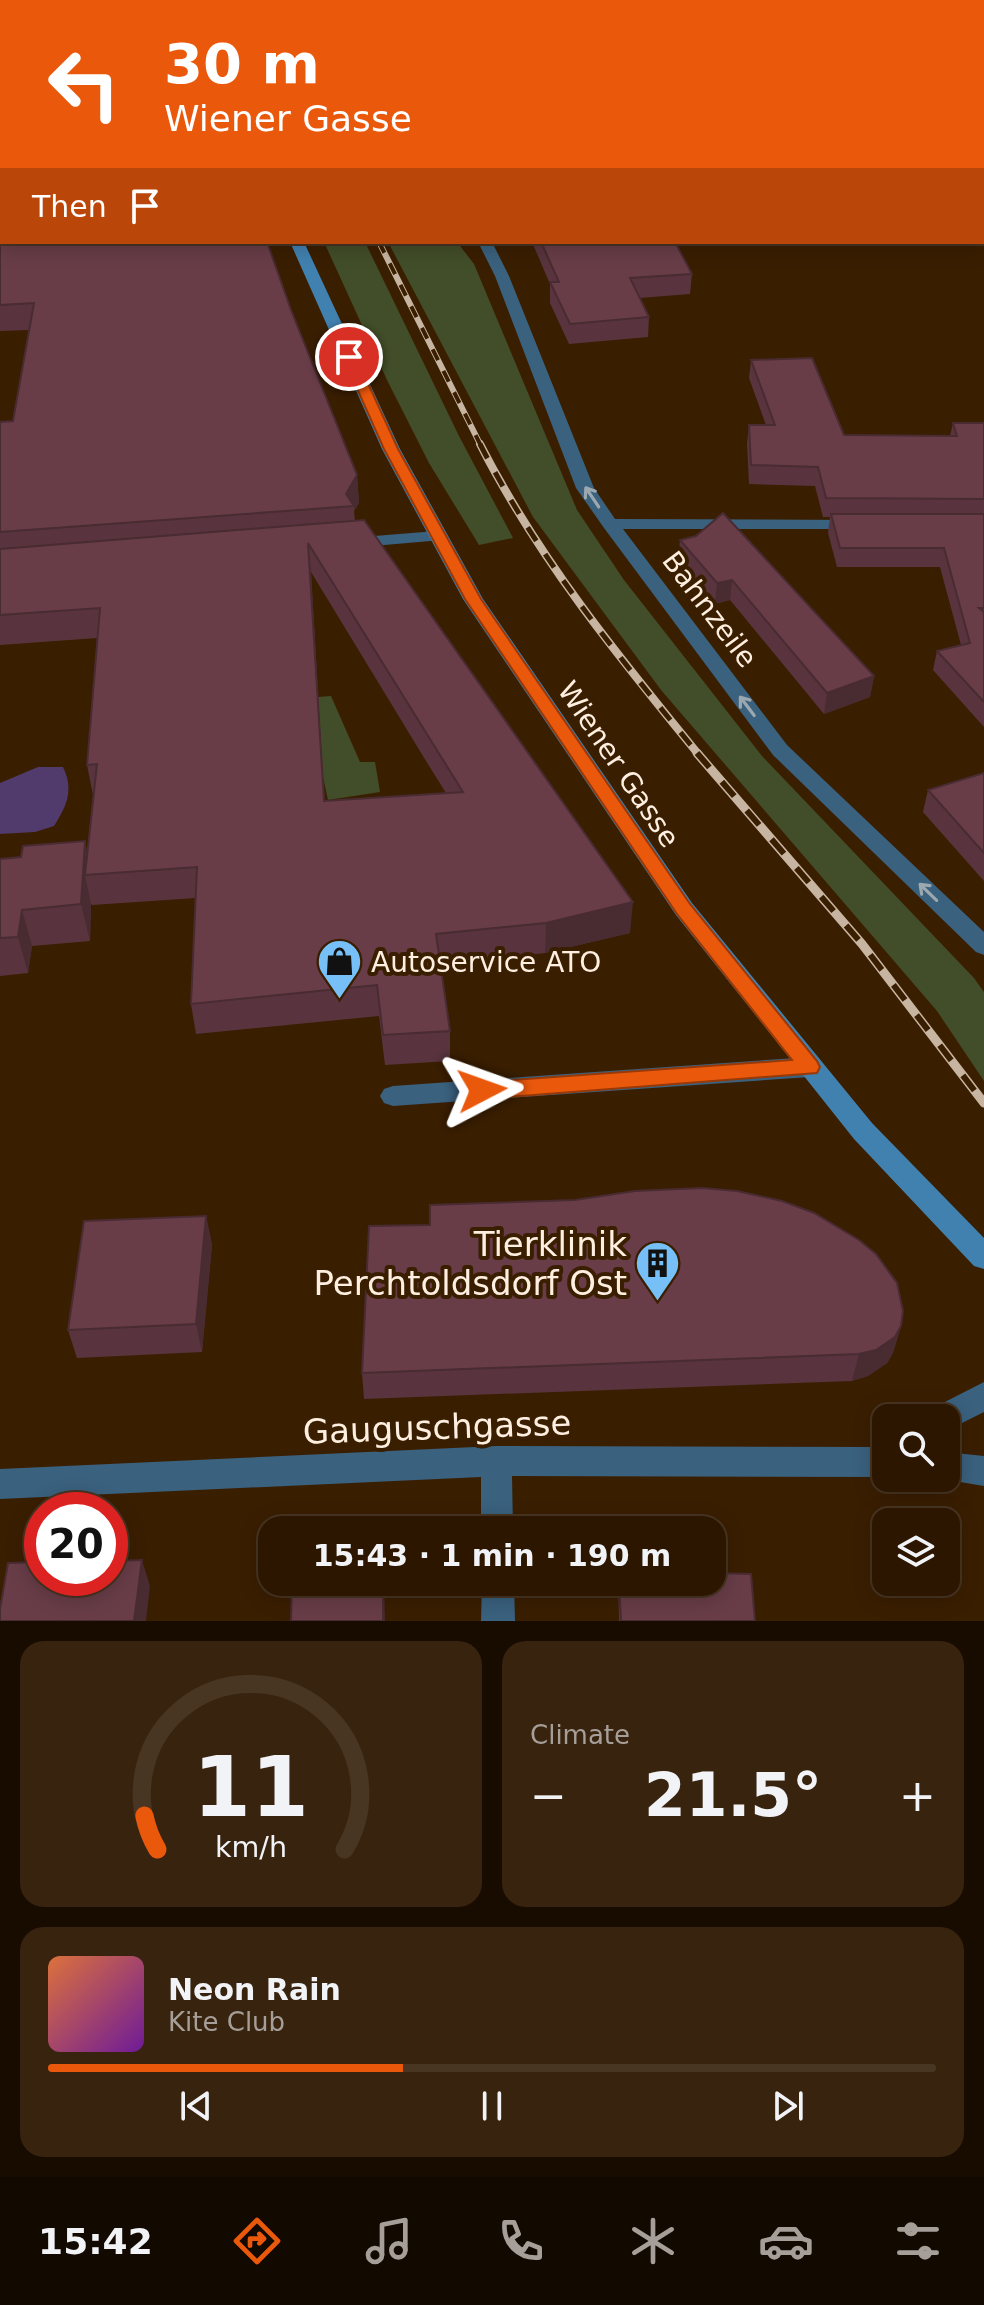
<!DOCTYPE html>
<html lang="en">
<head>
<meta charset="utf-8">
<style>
  body { margin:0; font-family:"DejaVu Sans",sans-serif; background:#38230f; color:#f1f3f6; height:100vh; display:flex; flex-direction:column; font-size:30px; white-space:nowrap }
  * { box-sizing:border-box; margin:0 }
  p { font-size:26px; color:#a69f99 }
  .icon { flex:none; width:44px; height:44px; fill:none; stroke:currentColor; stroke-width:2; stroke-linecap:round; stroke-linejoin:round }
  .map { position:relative; height:1621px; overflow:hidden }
  .drawer { display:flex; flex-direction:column; gap:20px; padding:20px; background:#180c00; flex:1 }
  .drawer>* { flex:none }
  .banner { position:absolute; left:0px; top:0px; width:984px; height:244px; box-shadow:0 4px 20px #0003,0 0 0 2px #483522; background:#ea580c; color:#fff; overflow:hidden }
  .controls { position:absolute; left:872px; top:1404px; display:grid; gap:16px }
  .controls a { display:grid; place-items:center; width:88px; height:88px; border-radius:16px; background:#2c1600; box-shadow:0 4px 20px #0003,0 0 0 2px #483522; font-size:40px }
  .speed { position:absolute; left:24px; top:1492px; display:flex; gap:16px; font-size:40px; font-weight:700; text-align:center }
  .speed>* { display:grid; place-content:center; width:104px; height:104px; border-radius:50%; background:#2c1600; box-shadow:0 4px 20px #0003,0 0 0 2px #483522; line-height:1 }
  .speed .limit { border:12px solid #d22; background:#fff; color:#111 }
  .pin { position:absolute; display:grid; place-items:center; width:68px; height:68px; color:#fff; margin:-34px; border:4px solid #fff; border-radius:50%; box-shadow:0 2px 8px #0007 }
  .me { position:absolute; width:88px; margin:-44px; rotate:86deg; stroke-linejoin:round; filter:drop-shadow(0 0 6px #0008) }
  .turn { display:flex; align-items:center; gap:28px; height:168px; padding:0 32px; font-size:36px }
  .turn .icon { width:104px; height:104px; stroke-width:2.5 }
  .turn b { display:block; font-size:56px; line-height:68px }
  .then { display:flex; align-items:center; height:76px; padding:0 32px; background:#0003; gap:16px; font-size:30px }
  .big { font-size:60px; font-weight:700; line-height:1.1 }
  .drawer .card { flex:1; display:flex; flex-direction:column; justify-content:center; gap:12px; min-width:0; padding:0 28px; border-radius:24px; background:#38230f }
  .drawer .dial { align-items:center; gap:0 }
  .dial svg { height:208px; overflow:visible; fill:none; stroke:#483522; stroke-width:7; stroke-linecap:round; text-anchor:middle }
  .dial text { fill:#f1f3f6; stroke:none }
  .song { display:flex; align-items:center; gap:24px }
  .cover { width:96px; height:96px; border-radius:12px; background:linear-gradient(135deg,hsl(20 70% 55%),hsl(280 70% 35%)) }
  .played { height:8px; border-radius:4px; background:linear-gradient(90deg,#ea580c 40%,#483522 40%) }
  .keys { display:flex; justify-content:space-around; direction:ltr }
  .heat { display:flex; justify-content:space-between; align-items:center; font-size:44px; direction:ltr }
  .drawer .tiles { flex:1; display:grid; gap:20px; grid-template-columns:1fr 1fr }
  .card:last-child { grid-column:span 2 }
  .trip { position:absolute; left:258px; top:1516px; width:468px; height:80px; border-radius:24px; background:#2c1600; box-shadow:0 4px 20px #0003,0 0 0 2px #483522; font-weight:700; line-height:80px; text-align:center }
  .tab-bar { display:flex; height:128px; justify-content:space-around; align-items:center; background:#120900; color:#a69f99 }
  .tab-bar .icon { width:56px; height:56px }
  .tab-bar .current { color:#ea580c }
  .tab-bar b { font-size:36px; color:#f1f3f6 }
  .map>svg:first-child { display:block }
  .green { fill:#424d29 }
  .water { fill:#513b6d }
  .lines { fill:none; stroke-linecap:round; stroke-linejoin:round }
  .service { fill:#3a617e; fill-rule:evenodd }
  .minor { fill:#3a617e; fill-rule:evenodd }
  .secondary { fill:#4181b0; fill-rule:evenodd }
  .rail-far2-casing { stroke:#c7b5a2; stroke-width:6 }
  .rail-far1-casing { stroke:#c7b5a2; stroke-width:8 }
  .rail-casing { stroke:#c7b5a2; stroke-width:9 }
  .rail-far2 { stroke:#3a1e00; stroke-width:4; stroke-dasharray:12; stroke-linecap:butt }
  .rail-far1 { stroke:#3a1e00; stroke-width:5; stroke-dasharray:16; stroke-linecap:butt }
  .rail { stroke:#3a1e00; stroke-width:6; stroke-dasharray:19; stroke-linecap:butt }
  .wall { fill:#59343e; fill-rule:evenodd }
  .shaded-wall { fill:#492b32 }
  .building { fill:#683d48; stroke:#492b32; stroke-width:2; fill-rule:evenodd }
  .oneway { stroke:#9ca8b0 }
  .route { fill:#ea580c; stroke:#983908; stroke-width:2 }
  .labels { text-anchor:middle; stroke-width:8; stroke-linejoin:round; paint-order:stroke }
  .street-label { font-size:28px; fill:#feefe1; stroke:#3a1e00 }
  .poi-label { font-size:28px; fill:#feefe1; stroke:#3a1e00; text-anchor:start }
  .near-poi-label { font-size:34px; fill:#feefe1; stroke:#3a1e00; text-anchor:end }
  .near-street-label { font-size:34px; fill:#feefe1; stroke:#3a1e00 }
</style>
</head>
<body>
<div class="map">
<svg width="984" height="1621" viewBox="0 0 984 1621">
  <rect width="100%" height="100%" fill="#3a1e00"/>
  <g class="green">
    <polygon points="324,242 365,242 459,436 513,538 479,545 429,463 387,380"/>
    <polygon points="388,242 457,242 474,264 577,510 624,580 762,756 974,978 984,992 984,1081 937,1011 661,690 533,517"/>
    <polygon points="331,696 360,762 375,762 380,792 328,800 323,777 318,697"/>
  </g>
  <path class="water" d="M38,767H63C74,790 67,805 54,826L35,832L0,834V783Z"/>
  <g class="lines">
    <polygon class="service" points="810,1057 819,1060 823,1067 819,1074 810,1077 393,1106 384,1103 380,1096 384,1089 393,1086"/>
    <g class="minor">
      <polygon points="308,0 318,0 319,2 309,2"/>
      <polygon points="860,0 872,0 873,2 861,2"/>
      <rect x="982" y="56" width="2" height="8"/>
      <polygon points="478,242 492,242 509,276 594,488 615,519 863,520 866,524 857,529 623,529 787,745 984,932 984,955 976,952 773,755 604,528 576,488 495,276"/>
      <polygon points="436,531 445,536 442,540 350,548 341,543 350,538"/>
      <polygon points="984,1382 984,1412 946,1431 946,1418 929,1418 933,1408"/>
      <polygon points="496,1446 886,1447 886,1477 512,1476 513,1530 481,1530 481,1477 0,1499 0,1469"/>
      <polygon points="946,1452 984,1456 984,1486 936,1478 946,1478"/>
      <polygon points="482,1582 514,1582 515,1621 481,1621"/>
    </g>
    <g class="secondary">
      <polygon points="69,0 81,0 82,2 70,2"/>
      <polygon points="290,242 304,242 400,449 483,599 692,903 872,1123 984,1238 984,1269 974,1266 854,1139 676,915 463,599 382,449"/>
    </g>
    <defs>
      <polyline id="rail-far2" points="379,242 481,446"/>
      <path id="rail-far1" d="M480,444C538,558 618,656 699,755"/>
      <polyline id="rail" points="697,753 862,944 984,1103"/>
    </defs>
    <use href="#rail-far2" class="rail-far2-casing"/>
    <use href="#rail-far1" class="rail-far1-casing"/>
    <use href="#rail" class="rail-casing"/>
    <use href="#rail-far2" class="rail-far2"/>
    <use href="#rail-far1" class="rail-far1"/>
    <use href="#rail" class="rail"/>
  </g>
  <g class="wall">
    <path d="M0,0L2,2V242L291,310L357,475L359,503L354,511L355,521L630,933L545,953L440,964L450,1031V1061L385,1065L379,1016L196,1034L191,1004L196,898L92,905L91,904L90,941L32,946L28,973L0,976V859L21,857L85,841L87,853L93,795L87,765L97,638L0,645V422L13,421L29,330L0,331ZM311,572L426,761L446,793L324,801Z"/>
    <polygon points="735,0 852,0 854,2 738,2"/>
    <polygon points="982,72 984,72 984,218 982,219"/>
    <polygon points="532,242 675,242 692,274 690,294 639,298 649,317 648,337 569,344 550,303 550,284"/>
    <polygon points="751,360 844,435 950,436 953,423 984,423 984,727 933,670 937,651 961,645 940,567 837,567 828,533 830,517 823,517 815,486 749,484 747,443 749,425 766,425 749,378"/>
    <polygon points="680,540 874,676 870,697 824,714 730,600 715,604 678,560"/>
    <polygon points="984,773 984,881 923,812 928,790"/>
    <polygon points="206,1216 212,1245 202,1352 77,1358 68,1330"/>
    <polygon points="430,1225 901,1326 893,1353 887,1363 868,1376 852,1381 364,1399 362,1373"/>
    <polygon points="618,1582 712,1582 755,1621 619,1621"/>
  </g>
  <g class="shaded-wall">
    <polygon points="357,475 359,503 354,511 354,506 346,494"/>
    <polygon points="308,543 311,572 326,831 324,801"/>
    <polygon points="732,580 730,600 715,604 717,583"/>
    <polygon points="874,676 870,697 824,714 827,693"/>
    <polygon points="85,841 92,875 85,875 91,904 90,941 81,904"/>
    <polygon points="633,902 630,933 545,953 546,923"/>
    <polygon points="22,910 32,946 28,973 18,937"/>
    <polygon points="206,1216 212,1245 202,1352 196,1324"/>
    <polygon points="901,1326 893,1353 887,1363 868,1376 852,1381 859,1354"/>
    <polygon points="142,1560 150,1586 146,1621 134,1621"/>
    <polygon points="383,1582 384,1582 385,1621 383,1621"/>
  </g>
  <g class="building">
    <polygon points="0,0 57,0 59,2 2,2 2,76 0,76"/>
    <polygon points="334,0 503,0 504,2 335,2"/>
    <polygon points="758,0 852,0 854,2 761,2"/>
    <polygon points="982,72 984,72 984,105 982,106 984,111 984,199 982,199"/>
    <polygon points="2,90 2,216 0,216 0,94"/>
    <polygon points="0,229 2,229 2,242 267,242 291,310 357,475 346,494 354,506 0,532 0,422 13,421 34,303 0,305"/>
    <polygon points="541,242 675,242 692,274 630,278 649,317 570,324 550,282 559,282"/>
    <polygon points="812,358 844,435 957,436 953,423 984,423 984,499 826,498 818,467 751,465 749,425 775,425 751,360"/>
    <polygon points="723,513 874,676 827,693 732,580 717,583 680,540 696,536"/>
    <polygon points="831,514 984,514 984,608 979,608 984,612 984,702 937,651 970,643 944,548 840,548"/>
    <path d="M364,520L633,902L546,923L436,934L450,1031L383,1035L377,985L191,1004L197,867L85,875L97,764L87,765L100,608L0,615V549ZM308,543L425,731L463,792L324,801Z"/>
    <polygon points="984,773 984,853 928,790"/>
    <polygon points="85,841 81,904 22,910 18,937 0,938 0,859 21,857 23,846"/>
    <polygon points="702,1188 737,1191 782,1201 814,1213 859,1240 876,1254 897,1283 903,1311 901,1326 895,1337 876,1350 859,1354 362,1373 369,1226 430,1225 430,1205 575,1200 635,1191"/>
    <polygon points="206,1216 196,1324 68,1330 84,1221"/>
    <polygon points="142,1560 134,1621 0,1621 0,1609 8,1563 42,1562 42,1578 110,1578 110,1561"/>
    <polygon points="712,1573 751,1574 755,1621 621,1621 619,1582 712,1582"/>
    <polygon points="292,1582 383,1582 383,1621 291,1621"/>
  </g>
  <defs><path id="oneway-shaft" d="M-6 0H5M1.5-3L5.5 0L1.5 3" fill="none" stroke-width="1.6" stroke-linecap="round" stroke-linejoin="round" transform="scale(2)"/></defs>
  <g class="oneway">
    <use href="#oneway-shaft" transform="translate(592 497) rotate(-124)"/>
    <use href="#oneway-shaft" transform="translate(747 706) rotate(-127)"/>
    <use href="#oneway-shaft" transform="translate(928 892) rotate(-136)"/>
  </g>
  <polygon class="route" points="349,353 356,357 398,449 481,599 690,904 817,1061 820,1067 817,1073 482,1099 475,1096 472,1090 475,1084 482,1082 792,1060 677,914 465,599 384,449 343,357"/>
  <defs>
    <symbol id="shop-pin" viewBox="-11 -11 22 30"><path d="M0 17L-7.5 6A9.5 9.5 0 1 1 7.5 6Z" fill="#77c0f7" stroke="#3a1e00"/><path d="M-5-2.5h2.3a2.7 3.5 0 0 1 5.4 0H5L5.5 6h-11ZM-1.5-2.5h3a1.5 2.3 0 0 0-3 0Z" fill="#111"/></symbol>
    <symbol id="building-pin" viewBox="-11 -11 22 30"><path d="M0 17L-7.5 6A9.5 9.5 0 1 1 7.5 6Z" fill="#77c0f7" stroke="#3a1e00"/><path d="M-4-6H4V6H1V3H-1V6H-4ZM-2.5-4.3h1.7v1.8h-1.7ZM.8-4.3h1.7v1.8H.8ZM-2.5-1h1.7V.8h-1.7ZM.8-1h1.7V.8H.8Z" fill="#111"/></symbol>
  </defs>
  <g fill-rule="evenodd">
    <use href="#shop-pin" x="314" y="936" width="51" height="69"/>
    <use href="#building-pin" x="632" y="1238" width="51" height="69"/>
  </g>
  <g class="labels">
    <g class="street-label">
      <text transform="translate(710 609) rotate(53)" y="10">Bahnzeile</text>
      <text transform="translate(619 764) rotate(56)" y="10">Wiener Gasse</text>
    </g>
    <g class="poi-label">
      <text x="371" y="972">Autoservice ATO</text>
    </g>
    <g class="near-poi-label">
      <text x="627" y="1256">Tierklinik<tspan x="627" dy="39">Perchtoldsdorf Ost</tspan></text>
    </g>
    <g class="near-street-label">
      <text transform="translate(437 1427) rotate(-2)" y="12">Gauguschgasse</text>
    </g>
  </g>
</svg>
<div class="controls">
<a><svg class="icon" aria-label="search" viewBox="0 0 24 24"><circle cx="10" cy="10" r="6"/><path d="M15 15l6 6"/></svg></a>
<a><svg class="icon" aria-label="layers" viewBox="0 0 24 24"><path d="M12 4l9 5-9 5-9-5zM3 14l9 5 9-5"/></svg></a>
</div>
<div class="speed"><div class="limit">20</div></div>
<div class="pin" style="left:349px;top:357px;background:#d93025"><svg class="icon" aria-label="arrive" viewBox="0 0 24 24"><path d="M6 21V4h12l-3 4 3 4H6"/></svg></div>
<svg class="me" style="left:482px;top:1090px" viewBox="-20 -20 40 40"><path d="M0-17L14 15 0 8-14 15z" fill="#ea580c" stroke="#fff" stroke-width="4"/></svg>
<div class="trip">15:43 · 1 min · 190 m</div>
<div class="banner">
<div class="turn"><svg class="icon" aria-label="left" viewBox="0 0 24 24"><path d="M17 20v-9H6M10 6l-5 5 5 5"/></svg><div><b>30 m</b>Wiener Gasse</div></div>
<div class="then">Then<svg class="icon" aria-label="arrive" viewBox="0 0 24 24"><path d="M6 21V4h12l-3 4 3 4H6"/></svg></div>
</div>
</div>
<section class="drawer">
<div class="tiles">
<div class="card dial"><svg viewBox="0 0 100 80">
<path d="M14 69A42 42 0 1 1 86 69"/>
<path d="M14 69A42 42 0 0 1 9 56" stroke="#ea580c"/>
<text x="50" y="56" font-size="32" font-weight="700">11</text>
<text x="50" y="72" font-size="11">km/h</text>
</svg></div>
<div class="card"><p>Climate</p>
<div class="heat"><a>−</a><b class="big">21.5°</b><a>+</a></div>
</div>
<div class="card">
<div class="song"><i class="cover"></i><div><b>Neon Rain</b><p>Kite Club</p></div></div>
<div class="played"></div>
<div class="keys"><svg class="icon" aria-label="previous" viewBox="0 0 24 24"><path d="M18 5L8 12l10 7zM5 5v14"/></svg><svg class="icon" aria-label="pause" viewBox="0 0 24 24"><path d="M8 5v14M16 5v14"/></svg><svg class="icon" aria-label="next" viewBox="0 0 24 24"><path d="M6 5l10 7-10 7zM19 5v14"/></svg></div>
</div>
</div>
</section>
<nav class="tab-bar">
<b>15:42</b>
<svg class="icon current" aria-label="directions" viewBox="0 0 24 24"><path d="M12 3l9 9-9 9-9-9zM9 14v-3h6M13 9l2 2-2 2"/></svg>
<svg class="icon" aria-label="music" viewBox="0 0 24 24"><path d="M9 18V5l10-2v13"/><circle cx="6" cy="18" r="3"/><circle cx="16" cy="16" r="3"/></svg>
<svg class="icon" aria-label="phone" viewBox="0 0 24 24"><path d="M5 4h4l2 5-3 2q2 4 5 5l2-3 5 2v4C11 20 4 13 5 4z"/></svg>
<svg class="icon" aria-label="climate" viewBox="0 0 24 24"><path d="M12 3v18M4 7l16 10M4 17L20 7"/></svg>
<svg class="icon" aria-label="car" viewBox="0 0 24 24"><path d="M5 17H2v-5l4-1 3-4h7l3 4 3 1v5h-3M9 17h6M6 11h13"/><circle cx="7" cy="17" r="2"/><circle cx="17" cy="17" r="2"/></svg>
<svg class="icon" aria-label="filters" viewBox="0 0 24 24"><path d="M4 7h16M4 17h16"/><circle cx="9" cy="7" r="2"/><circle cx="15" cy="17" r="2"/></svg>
</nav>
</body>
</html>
